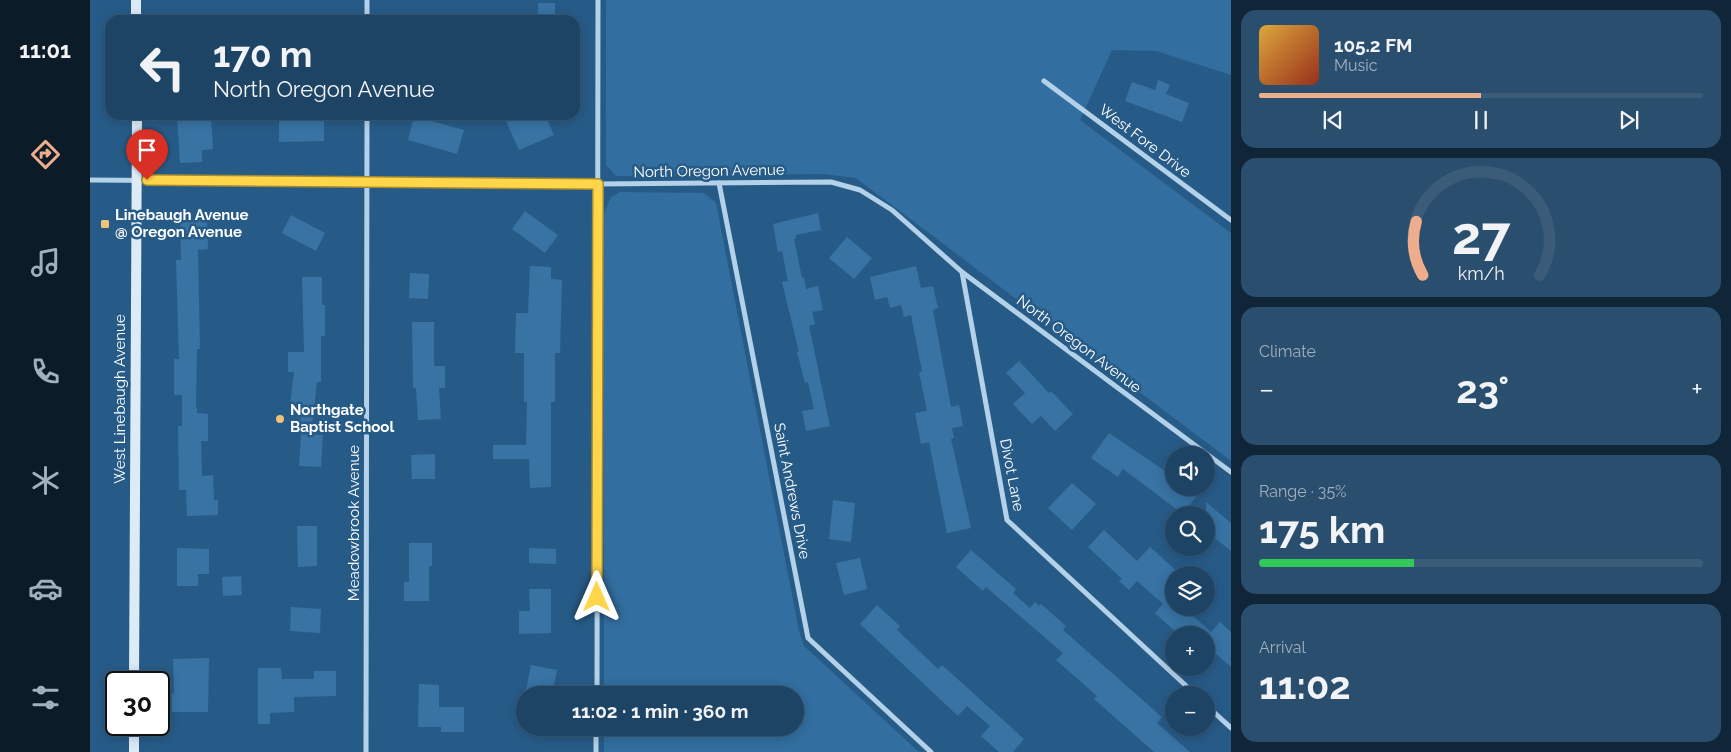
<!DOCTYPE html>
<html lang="en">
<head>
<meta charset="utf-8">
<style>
  body { margin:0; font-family:Raleway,sans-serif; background:#2a4e6e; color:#f1f3f6; height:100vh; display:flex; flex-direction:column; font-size:19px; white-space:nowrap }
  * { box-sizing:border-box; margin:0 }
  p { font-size:16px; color:#a0b0bf }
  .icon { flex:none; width:28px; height:28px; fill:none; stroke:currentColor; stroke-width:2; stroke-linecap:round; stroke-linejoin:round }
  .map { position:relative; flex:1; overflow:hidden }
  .panel { display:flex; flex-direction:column; gap:10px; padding:10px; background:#102538; width:500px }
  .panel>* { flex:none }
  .guide { position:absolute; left:15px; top:15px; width:475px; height:105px; border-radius:15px; box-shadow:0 2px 12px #0003,0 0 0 1px #3b5c79; background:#1d4465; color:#f1f3f6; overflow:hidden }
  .buttons { position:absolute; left:1075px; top:446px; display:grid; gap:10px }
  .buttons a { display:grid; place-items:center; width:50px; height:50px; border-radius:50%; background:#1d4465; box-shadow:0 2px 12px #0003,0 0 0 1px #3b5c79; font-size:25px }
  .speed { position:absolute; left:15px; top:671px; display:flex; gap:10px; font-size:25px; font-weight:700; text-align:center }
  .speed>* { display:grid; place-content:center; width:65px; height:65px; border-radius:50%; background:#1d4465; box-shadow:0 2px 12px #0003,0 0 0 1px #3b5c79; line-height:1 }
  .speed .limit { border:2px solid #111; border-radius:8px; background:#fff; color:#111 }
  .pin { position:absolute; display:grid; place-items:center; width:42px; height:42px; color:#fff; margin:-51px -21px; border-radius:50% 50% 50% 0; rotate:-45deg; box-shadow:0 0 5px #0007 }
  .pin .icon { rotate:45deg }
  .me { position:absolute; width:55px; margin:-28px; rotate:0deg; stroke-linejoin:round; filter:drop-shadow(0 0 4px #0008) }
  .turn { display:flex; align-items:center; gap:18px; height:105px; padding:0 25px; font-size:22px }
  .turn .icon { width:65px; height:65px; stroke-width:2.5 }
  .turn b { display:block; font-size:35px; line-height:42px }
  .big { font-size:38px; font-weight:700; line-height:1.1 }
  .panel .widget { flex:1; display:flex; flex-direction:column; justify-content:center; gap:8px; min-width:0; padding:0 18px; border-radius:15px; background:#2a4e6e }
  .panel .dial { align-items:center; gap:0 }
  .dial svg { height:130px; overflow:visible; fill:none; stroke:#3b5c79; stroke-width:7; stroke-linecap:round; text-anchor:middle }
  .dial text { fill:#f1f3f6; stroke:none }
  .song { display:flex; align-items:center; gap:15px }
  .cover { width:60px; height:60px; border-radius:8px; background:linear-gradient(135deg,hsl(40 70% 55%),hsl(10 70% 35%)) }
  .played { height:5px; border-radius:2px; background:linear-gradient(90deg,#eead8d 50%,#3b5c79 50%) }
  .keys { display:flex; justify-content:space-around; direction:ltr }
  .heat { display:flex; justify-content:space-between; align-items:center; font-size:28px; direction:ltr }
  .charge { height:8px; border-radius:4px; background:linear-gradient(90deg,#34c759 35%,#3b5c79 0) }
  .trip { position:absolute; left:426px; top:686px; width:288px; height:50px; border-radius:25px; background:#1d4465; box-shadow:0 2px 12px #0003,0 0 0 1px #3b5c79; font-weight:700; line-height:50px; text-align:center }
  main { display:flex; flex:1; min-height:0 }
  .dock { display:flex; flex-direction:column; width:90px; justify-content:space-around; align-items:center; background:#0c1b28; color:#a0b0bf }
  .dock .icon { width:35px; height:35px }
  .dock .on { color:#eead8d }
  .dock b { font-size:22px; color:#f1f3f6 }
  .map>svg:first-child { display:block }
  .green { fill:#326e9f }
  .building { fill:#3873a4 }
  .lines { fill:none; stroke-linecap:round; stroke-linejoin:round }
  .street { stroke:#b3d1e8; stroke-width:5 }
  .secondary { stroke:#ddebf7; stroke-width:10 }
  .route-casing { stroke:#a68a30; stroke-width:12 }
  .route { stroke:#ffd54a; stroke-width:9 }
  .poi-dot { fill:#f1c279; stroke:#275b87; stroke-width:2 }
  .labels { text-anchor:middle; stroke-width:5; stroke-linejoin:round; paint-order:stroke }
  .street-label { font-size:15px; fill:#fff; stroke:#275b87 }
  .poi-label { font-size:15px; font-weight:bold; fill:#fff; stroke:#275b87; text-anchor:start }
</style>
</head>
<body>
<main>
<nav class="dock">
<b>11:01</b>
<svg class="icon on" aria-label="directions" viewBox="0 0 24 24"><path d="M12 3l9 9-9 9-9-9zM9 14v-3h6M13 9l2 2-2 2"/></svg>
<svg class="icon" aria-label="music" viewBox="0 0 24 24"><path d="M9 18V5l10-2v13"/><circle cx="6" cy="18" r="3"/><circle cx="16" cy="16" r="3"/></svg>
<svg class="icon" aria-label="phone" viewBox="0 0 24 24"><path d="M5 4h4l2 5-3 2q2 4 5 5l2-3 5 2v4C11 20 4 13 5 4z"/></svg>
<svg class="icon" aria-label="climate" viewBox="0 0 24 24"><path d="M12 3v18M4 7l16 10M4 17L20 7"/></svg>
<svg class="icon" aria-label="car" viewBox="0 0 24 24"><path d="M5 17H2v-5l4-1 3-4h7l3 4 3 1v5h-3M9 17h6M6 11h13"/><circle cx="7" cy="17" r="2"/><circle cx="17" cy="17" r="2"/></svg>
<svg class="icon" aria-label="filters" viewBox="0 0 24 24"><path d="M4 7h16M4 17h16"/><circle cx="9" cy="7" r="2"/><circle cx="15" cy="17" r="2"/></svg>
</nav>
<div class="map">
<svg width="1141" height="752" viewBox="0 0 1141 752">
  <rect width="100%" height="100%" fill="#275b87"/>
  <g class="green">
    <polygon points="516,0 1141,0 1141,75 1066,51 1022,50 990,120 1141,233 1141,461 766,178 732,174 526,176 516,165"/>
    <polygon points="530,192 614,193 626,203 709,631 714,646 829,752 514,752 514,728 705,728 705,695 514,695 514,213 521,197"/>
  </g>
  <g class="building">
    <rect x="448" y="3" width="17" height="17"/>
    <polygon points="1068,80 1080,85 1076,94 1099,103 1092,122 1035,101 1042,82 1065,90"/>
    <polygon points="110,115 121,115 123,149 112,150 112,162 90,163 87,116"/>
    <polygon points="189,115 234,115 234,141 189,142"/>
    <polygon points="430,115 441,115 443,120 455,115 464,135 429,150 416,121"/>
    <polygon points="324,116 374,130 367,154 318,140"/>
    <polygon points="435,211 468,235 455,253 422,229"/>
    <polygon points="728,213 731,230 706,235 706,238 704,239 712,278 714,277 716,289 728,286 733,310 722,312 725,324 719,326 740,426 716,431 712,411 724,409 718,382 715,383 707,352 709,352 692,282 698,281 692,251 688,252 683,224"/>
    <polygon points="201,215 235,233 226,251 192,233"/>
    <polygon points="117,217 118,249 108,250 110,349 107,349 106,408 107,408 107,413 118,414 118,441 111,441 112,476 123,475 124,500 128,500 128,515 97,516 96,490 89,490 88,426 92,426 92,395 84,395 84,359 89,359 86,260 91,260 90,218"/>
    <polygon points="757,237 782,258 764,279 739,258"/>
    <polygon points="440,266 461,267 461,279 472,280 470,353 465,353 465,402 461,402 461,487 440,488 439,459 403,459 403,445 436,445 437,402 434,402 434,353 425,353 426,313 438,313"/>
    <polygon points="826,266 831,288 843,286 848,308 843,310 861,407 869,405 873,426 862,428 864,438 861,439 881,528 857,533 839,442 831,444 825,413 837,411 829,372 832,371 821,315 814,317 811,305 800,308 797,297 785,300 780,277"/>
    <polygon points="320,273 339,274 338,299 319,298"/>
    <polygon points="212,277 232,277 232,305 235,305 235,336 231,336 231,382 227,382 222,426 210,425 211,415 199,413 204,372 198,372 198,352 214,352"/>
    <polygon points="322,322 344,322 344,366 355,366 355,388 349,388 351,419 328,420 326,388 323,388"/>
    <polygon points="929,361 959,393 961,391 983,414 965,431 951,416 942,424 923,404 935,393 916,373"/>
    <polygon points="1019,433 1084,477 1084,488 1098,488 1108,494 1093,514 1033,469 1028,477 1001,458"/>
    <polygon points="211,434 233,435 231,467 209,466"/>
    <polygon points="345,454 345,479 322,479 321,455"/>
    <polygon points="982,483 1006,504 982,530 958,508"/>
    <polygon points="743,500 765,503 761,542 739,539"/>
    <polygon points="1116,502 1141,523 1141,551 1116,531"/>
    <polygon points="207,526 227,526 227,566 208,567"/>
    <polygon points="1014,530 1047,561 1060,547 1089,573 1084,575 1084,608 1094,608 1121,632 1130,622 1141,632 1141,667 1116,645 1116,637 1118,635 1089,635 1065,613 1073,604 1047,581 1039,590 1029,581 1032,579 998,547"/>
    <polygon points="319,543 342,543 342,566 339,566 339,601 314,601 314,582 319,582"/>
    <polygon points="87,548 119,549 119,574 108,574 108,586 87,586"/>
    <polygon points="439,548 466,549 466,564 439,563"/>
    <polygon points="881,550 926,589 923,593 940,608 945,602 949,606 951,604 976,626 973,630 1072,717 1067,723 1100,752 1064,752 1004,699 1007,696 966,660 973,653 896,587 893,591 866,567"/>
    <polygon points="770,558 777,589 754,595 746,563"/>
    <polygon points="151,576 152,595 133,596 132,577"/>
    <polygon points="439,589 461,589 461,633 429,634 429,611 440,611"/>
    <polygon points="787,605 810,626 807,630 848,669 852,665 934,739 923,752 909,752 891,736 900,726 877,706 868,716 770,624"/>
    <polygon points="201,607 231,609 230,633 200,631"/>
    <polygon points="119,658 118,712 82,712 82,693 84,693 83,659"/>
    <polygon points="441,665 467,670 462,695 435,695"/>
    <polygon points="168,668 191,668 192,679 224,679 224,671 246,671 246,696 204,697 204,712 180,713 180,724 168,724"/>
    <polygon points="329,684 349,685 349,707 374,707 374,732 351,732 351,727 328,727"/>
  </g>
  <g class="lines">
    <g class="street">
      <polyline points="277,0 277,20"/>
      <polyline points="954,81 1141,220"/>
      <polyline points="0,180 508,184 741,182 770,190 802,210 872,272 1141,472"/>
      <polyline points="629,183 718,638 841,752"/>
      <polyline points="872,272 917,520 1106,695"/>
      <polyline points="507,695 508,0"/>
      <polyline points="1116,705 1141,728"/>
      <polyline points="276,752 277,115"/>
      <polyline points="506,752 506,728"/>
    </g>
    <g class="secondary">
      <polyline points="46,0 46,20"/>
      <polyline points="44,682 47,115"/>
      <polyline points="44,752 44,725"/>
    </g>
  </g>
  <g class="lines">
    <defs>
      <polyline id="route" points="57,180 508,184 507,597"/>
    </defs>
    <use href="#route" class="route-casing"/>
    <use href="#route" class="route"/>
  </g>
  <g class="poi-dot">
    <rect x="10" y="219" width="10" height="10" rx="2.5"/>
    <circle cx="190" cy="419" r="5"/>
  </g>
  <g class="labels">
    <g class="street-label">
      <text transform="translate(1055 141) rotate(37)" y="5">West Fore Drive</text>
      <text transform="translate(619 171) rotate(-1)" y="5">North Oregon Avenue</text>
      <text transform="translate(989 344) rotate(37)" y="5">North Oregon Avenue</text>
      <text transform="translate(30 399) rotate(-90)" y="5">West Linebaugh Avenue</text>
      <text transform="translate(922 475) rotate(79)" y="5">Divot Lane</text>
      <text transform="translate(702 491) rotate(79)" y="5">Saint Andrews Drive</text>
      <text transform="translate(264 523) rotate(-90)" y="5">Meadowbrook Avenue</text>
    </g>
    <g class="poi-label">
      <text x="25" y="220">Linebaugh Avenue<tspan x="25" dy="17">@ Oregon Avenue</tspan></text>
      <text x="200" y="415">Northgate<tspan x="200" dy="17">Baptist School</tspan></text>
    </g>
  </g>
</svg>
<div class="buttons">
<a><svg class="icon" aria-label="sound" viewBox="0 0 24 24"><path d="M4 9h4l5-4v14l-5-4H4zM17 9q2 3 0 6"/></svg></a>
<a><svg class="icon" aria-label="search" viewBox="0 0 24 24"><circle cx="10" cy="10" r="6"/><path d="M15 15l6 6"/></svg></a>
<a><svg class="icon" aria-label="layers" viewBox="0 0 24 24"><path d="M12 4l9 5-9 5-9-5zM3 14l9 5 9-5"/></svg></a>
<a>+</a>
<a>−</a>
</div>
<div class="speed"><div class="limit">30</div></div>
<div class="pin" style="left:57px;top:180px;background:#d93025"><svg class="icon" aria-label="arrive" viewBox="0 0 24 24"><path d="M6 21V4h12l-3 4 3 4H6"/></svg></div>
<svg class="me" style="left:507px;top:597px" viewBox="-20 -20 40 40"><path d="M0-17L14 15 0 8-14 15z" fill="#ffd54a" stroke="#fff" stroke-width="4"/></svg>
<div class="trip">11:02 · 1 min · 360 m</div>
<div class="guide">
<div class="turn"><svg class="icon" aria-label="left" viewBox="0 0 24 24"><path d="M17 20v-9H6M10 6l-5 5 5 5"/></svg><div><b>170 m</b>North Oregon Avenue</div></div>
</div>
</div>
<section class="panel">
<div class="widget">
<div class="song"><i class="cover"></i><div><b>105.2 FM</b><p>Music</p></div></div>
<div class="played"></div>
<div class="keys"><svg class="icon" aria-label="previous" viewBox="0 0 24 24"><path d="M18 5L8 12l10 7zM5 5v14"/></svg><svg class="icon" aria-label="pause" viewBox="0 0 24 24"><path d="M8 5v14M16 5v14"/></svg><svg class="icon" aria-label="next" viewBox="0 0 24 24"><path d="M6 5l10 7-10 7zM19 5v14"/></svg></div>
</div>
<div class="widget dial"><svg viewBox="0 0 100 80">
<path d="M14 69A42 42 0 1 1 86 69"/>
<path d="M14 69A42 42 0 0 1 10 36" stroke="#eead8d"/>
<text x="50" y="56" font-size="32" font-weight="700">27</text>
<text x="50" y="72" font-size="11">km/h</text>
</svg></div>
<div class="widget"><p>Climate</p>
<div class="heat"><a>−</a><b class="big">23°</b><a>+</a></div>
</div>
<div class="widget"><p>Range · 35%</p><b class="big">175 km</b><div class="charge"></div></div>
<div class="widget"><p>Arrival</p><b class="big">11:02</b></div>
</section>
</main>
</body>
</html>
